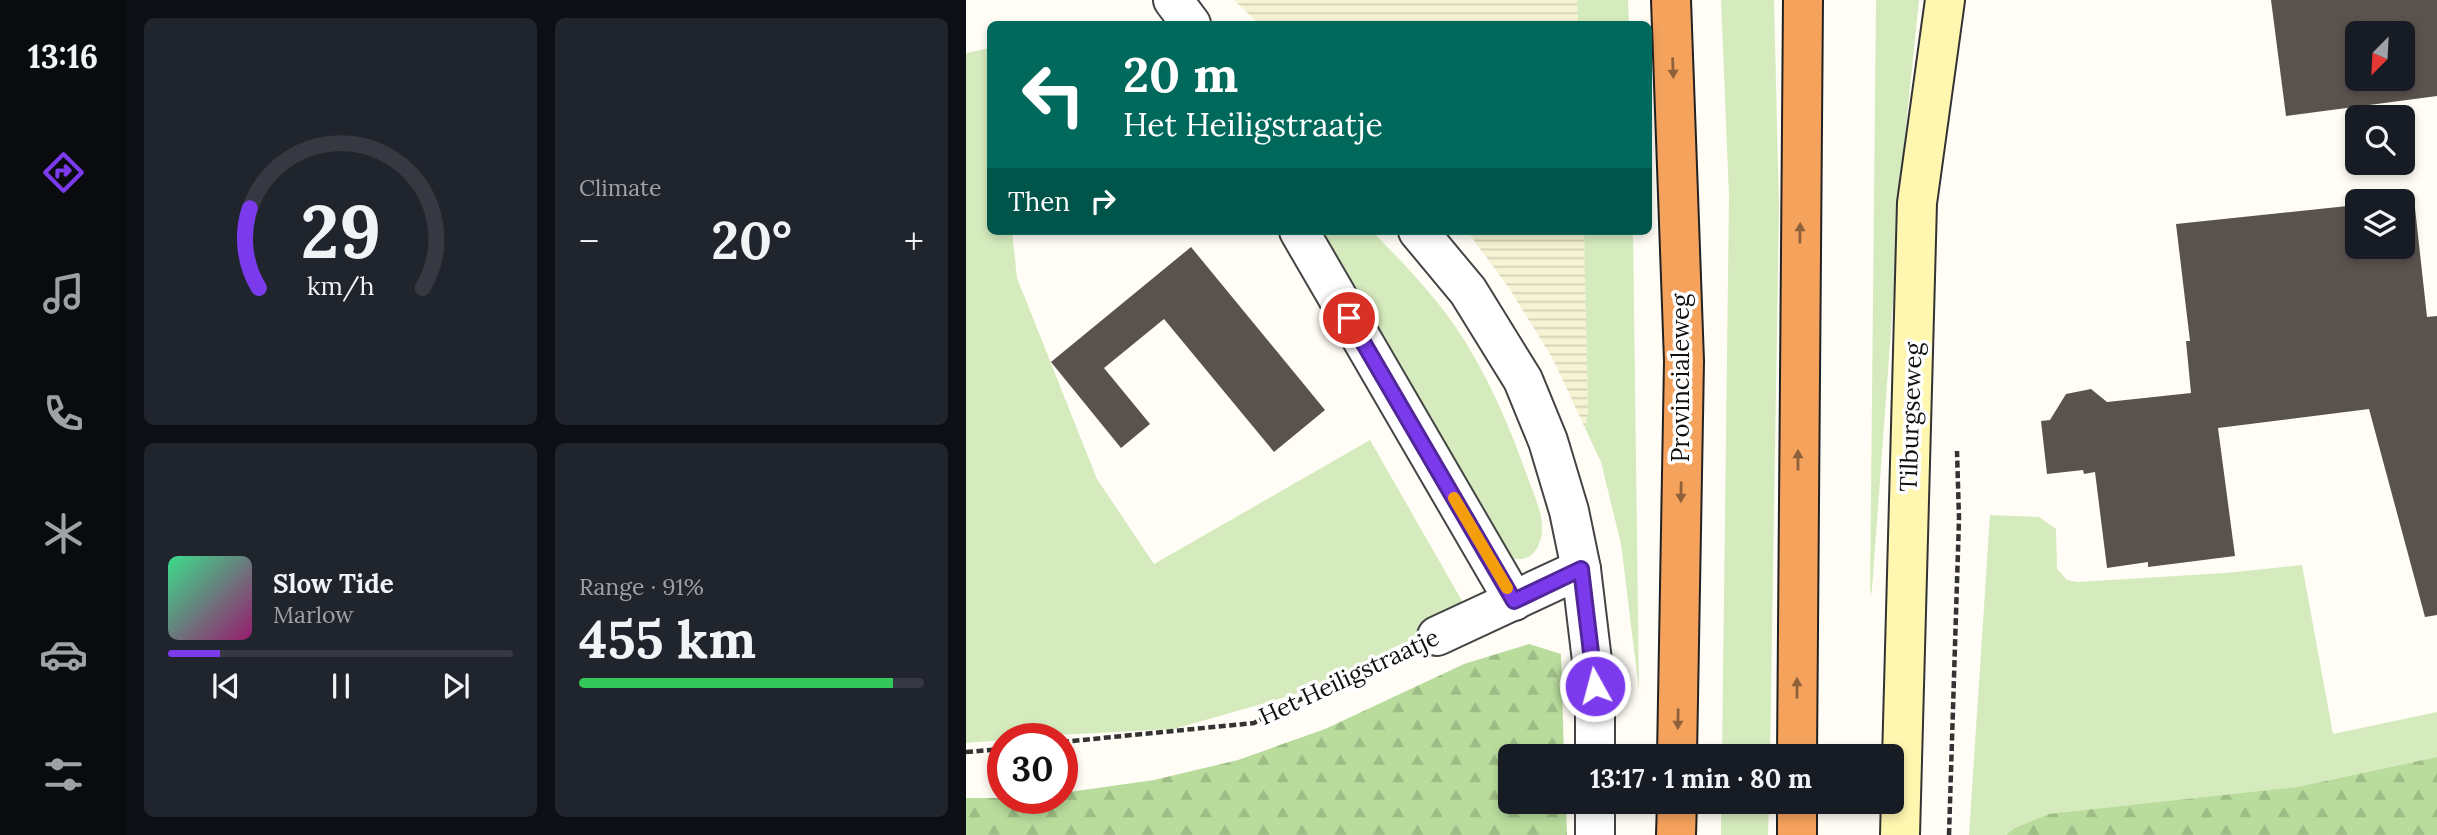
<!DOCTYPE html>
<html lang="en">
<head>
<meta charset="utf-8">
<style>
  body { margin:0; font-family:Lora,serif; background:#20242c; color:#f1f3f6; height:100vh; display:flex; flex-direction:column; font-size:26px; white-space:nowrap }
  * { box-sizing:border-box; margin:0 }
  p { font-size:23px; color:#9ea1a6 }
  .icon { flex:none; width:38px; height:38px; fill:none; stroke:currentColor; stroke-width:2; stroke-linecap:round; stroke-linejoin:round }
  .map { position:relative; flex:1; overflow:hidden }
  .panel { display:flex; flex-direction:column; gap:18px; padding:18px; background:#0d0f14; width:840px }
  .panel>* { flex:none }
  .guide { position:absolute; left:21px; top:21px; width:665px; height:214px; border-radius:10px; box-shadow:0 4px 10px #0003; background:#00695c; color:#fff; overflow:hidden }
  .needle { width:46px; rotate:204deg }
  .fabs { position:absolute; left:1379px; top:21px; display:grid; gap:14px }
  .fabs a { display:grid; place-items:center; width:70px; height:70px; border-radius:10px; background:#171b24; box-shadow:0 4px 10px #0003; font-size:35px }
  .speed { position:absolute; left:21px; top:723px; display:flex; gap:14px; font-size:35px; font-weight:700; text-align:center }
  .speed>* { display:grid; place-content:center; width:91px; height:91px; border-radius:50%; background:#171b24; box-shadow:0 4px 10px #0003; line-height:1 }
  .speed .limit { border:10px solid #d22; background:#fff; color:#111 }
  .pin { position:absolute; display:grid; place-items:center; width:60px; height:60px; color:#fff; margin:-30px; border:4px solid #fff; border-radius:50%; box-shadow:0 2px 7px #0007 }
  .me { position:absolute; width:77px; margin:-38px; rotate:353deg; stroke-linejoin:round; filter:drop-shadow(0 0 5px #0008) }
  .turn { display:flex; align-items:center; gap:24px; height:147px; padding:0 21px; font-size:32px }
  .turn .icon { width:91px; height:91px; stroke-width:2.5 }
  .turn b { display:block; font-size:49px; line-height:60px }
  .then { display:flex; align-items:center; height:66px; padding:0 21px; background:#0003; gap:14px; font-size:26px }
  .big { font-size:52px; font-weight:700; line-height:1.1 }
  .panel .tile { flex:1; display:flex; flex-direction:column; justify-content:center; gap:10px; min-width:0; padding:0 24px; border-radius:10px; background:#20242c }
  .panel .dial { align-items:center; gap:0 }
  .dial svg { height:182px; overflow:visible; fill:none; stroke:#363941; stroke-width:7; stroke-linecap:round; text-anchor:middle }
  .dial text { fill:#f1f3f6; stroke:none }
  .song { display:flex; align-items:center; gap:21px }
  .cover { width:84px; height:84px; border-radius:10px; background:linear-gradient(135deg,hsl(150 70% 55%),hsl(320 70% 35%)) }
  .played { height:7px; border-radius:4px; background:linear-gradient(90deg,#7c3aed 15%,#363941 15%) }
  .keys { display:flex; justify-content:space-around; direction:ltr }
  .heat { display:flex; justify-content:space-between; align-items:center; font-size:38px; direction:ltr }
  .charge { height:10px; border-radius:5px; background:linear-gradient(90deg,#34c759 91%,#363941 0) }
  .panel .tiles { flex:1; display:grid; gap:18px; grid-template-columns:repeat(2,1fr) }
  .trip { position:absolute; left:532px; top:744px; width:406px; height:70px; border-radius:10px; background:#171b24; box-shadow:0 4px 10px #0003; font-weight:700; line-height:70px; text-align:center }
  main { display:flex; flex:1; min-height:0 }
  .tab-bar { display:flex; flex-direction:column; width:126px; justify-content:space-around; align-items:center; background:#090b0e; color:#9ea1a6 }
  .tab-bar .icon { width:49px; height:49px }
  .tab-bar .on { color:#7c3aed }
  .tab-bar b { font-size:32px; color:#f1f3f6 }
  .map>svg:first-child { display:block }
  .farmland { fill:url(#farmland-rules) }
  .grass { fill:#d5ebbd }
  .forest { fill:url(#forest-firs) }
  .building { fill:#5a524d; fill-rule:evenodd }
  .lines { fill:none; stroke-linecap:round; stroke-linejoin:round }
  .street-casing { stroke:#444; stroke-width:42 }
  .secondary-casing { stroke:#333; stroke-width:42 }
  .highway-casing { stroke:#222; stroke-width:42 }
  .path { stroke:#333; stroke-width:4.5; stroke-dasharray:7 3.5; stroke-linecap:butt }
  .street { stroke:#fff; stroke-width:38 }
  .secondary { stroke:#fff6b0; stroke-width:38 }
  .highway { stroke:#f5a25d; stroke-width:38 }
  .oneway { fill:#8e613b }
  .route-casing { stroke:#51269a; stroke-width:18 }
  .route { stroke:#7c3aed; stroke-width:12 }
  .slow { stroke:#f59e0b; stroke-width:12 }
  .labels { text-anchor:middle; stroke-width:7; stroke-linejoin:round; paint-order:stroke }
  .street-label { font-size:24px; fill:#111; stroke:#fff }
</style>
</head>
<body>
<main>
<nav class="tab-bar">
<b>13:16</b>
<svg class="icon on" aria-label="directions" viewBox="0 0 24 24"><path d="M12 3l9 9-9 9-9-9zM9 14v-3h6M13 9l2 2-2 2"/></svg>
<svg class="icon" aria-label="music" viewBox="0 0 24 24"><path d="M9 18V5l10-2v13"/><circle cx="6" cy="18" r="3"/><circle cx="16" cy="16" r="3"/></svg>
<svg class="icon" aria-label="phone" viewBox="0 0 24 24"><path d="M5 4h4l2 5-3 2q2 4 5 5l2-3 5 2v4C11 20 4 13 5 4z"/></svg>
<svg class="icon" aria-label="climate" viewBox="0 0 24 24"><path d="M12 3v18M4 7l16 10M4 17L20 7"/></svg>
<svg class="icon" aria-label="car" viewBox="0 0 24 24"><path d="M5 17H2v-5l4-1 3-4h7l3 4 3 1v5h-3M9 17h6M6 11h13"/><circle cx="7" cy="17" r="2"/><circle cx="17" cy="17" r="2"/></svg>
<svg class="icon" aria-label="filters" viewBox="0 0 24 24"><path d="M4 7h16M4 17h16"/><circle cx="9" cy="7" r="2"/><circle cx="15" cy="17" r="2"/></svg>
</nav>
<section class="panel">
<div class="tiles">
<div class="tile dial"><svg viewBox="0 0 100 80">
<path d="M14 69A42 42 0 1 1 86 69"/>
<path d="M14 69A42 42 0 0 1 10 34" stroke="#7c3aed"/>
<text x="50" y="56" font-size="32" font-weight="700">29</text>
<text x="50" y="72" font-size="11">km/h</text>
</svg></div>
<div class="tile"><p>Climate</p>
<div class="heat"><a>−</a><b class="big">20°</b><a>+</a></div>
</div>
<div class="tile">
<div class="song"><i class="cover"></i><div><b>Slow Tide</b><p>Marlow</p></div></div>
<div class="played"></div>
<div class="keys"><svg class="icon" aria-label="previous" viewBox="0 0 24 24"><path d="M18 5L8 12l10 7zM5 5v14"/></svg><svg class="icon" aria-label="pause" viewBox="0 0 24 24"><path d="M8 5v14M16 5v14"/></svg><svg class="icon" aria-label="next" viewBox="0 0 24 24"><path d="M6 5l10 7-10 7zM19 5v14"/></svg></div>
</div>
<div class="tile"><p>Range · 91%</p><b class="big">455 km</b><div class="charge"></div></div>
</div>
</section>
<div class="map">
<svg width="1471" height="835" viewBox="0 0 1471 835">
  <defs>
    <pattern id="farmland-rules" width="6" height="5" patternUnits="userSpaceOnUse" patternTransform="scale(1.75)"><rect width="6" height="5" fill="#f6f3d4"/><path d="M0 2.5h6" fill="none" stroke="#d2cfb5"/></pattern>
    <pattern id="forest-firs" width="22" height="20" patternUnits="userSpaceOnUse" patternTransform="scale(1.75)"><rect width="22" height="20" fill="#b9dc9c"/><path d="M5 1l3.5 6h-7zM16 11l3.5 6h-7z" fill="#9ebc85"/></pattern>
  </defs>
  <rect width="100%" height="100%" fill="#fffdf5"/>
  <g class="farmland">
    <polygon points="268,0 611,0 612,24 293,24"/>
    <polygon points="501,231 618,231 622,414 619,428 587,359 543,288"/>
  </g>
  <g class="grass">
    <polygon points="611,0 662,0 663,24 612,24"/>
    <polygon points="755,0 808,0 813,208 804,756 756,756 763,196"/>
    <polygon points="910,0 953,0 940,126 906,589 904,597"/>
    <polygon points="24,48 24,231 46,231 51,278 131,479 188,564 404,440 499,606 496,620 433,645 351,688 208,729 37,738 37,740 0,743 0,53"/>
    <path d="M342,231H406C433,259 461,287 484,319C519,368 543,424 563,481C568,495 576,512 576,527C577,538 571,554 560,558C547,562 532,555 519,551Z"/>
    <polygon points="618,231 667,231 673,690 655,544 635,462 619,428 622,414"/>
    <polygon points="1024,515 1073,517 1090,529 1091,569 1101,580 1112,582 1259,573 1336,565 1367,734 1471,712 1471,757 1331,787 1047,829 1040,835 1003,835"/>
    <polygon points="755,802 803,802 802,835 755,835"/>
  </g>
  <g class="forest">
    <polygon points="563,644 595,654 598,756 544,756 544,802 600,802 601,835 0,835 0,798 96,798 96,793 188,780 272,760 359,729 498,664"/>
    <polygon points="1471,757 1471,835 1040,835 1047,829 1083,814 1331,787"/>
  </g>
  <g class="building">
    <path d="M1305,0H1471V96L1320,116ZM1391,33H1437V79H1391Z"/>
    <polygon points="1448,199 1461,317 1471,316 1471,615 1459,617 1403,409 1252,428 1269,556 1182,567 1182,562 1141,568 1129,472 1118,474 1117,470 1081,474 1075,421 1084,420 1100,394 1125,389 1141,402 1225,393 1220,341 1224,341 1210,224 1391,205 1391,247 1437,247 1437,201 1425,201"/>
    <polygon points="225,247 359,410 308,452 198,319 138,368 184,424 155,448 85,362"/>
  </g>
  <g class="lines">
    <defs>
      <g id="street">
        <polyline points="207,0 225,24"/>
        <polyline points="333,231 548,601"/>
        <polyline points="452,231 502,291 557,380 582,441 603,511 615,569 629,686 629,756"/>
        <polyline points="471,636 615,569"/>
        <polyline points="629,802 629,835"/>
      </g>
      <polyline id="secondary" points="934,835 951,203 979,0"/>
      <g id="highway">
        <polyline points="705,0 718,361 711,756"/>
        <polyline points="831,756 837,0"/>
        <polyline points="710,835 711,802"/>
        <polyline points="831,835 831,802"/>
      </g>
    </defs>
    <use href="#street" class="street-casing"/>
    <use href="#secondary" class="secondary-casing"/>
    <use href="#highway" class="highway-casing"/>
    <g class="path">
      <polyline points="96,742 288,723 384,674 432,653"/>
      <polyline points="0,752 37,749"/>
      <polyline points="983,835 993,519 991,451"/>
    </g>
    <use href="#street" class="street"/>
    <use href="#secondary" class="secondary"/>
    <use href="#highway" class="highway"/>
  </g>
  <defs><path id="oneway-solid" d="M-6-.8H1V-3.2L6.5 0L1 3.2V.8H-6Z" transform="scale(1.75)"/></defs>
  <g class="oneway">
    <use href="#oneway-solid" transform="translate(707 68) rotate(88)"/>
    <use href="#oneway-solid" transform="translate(834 233) rotate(-89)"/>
    <use href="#oneway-solid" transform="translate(832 460) rotate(-90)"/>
    <use href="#oneway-solid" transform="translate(715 492) rotate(91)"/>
    <use href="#oneway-solid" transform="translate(831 688) rotate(-90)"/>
    <use href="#oneway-solid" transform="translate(712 719) rotate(91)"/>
  </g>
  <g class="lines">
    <defs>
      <polyline id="route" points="383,318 548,601 615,569 629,686"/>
    </defs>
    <use href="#route" class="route-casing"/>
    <use href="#route" class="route"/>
    <polyline class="slow" points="488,498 541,588"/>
  </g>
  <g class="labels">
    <g class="street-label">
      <text transform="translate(715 378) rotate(-90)" y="8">Provincialeweg</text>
      <text transform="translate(945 417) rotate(-88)" y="8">Tilburgseweg</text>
      <text transform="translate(383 677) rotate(-25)" y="8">Het Heiligstraatje</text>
    </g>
  </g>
</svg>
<div class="fabs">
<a><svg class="needle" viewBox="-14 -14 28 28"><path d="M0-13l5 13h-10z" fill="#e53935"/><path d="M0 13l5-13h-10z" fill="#9ea1a6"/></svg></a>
<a><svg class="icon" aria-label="search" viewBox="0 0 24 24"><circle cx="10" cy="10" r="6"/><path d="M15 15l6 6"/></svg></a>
<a><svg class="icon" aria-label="layers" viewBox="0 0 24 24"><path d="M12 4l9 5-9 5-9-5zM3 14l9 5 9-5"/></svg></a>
</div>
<div class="speed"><div class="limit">30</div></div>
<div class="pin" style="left:383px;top:318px;background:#d93025"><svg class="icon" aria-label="arrive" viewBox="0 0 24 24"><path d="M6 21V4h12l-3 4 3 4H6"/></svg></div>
<svg class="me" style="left:629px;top:686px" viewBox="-20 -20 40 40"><circle r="17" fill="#7c3aed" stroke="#fff" stroke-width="3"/><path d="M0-11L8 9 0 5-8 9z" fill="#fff"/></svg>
<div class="trip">13:17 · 1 min · 80 m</div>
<div class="guide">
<div class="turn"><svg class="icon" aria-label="left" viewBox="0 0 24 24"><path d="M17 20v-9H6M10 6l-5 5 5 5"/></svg><div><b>20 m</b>Het Heiligstraatje</div></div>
<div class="then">Then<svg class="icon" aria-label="right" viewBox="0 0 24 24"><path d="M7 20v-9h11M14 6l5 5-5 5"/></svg></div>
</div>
</div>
</main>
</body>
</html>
